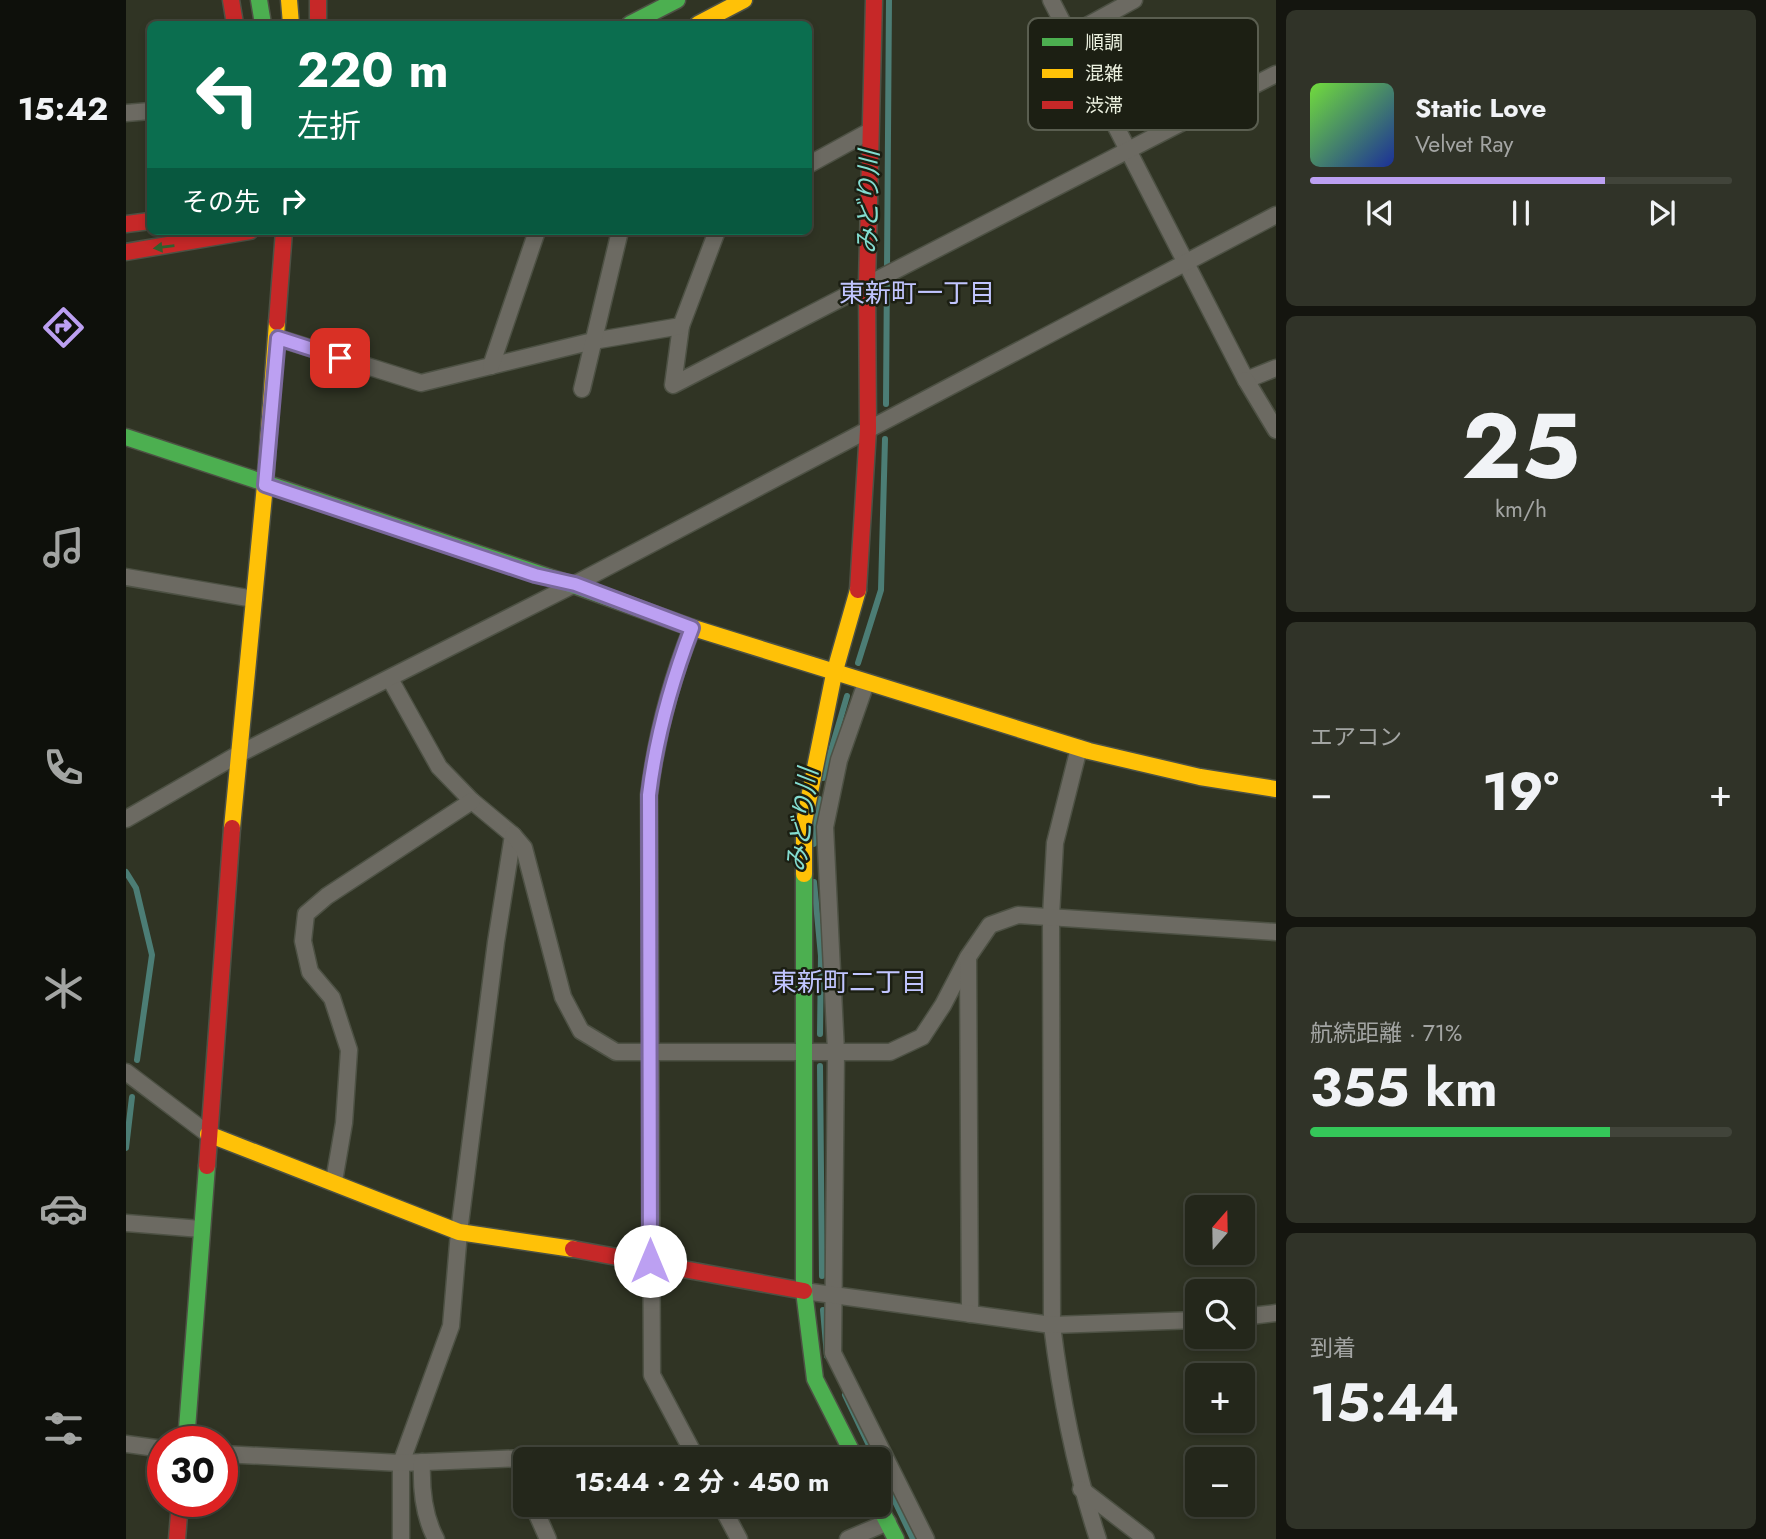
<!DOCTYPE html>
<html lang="ja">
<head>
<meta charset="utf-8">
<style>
  body { margin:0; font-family:Jost,"Noto Sans JP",sans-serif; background:#303328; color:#f1f3f6; height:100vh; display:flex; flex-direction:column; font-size:26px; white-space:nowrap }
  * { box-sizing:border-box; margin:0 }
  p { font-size:23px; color:#a3a5a3 }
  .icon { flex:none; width:38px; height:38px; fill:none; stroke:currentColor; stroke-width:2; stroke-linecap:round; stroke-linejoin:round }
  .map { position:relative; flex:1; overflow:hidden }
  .side { display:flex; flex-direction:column; gap:10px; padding:10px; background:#14150f; width:490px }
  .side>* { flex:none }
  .top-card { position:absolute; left:21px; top:21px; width:665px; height:214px; border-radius:10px; box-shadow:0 4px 10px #0003,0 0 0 2px #41443a; background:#0b6e4f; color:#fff; overflow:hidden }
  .needle { width:46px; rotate:20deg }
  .controls { position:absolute; left:1059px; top:1195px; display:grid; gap:14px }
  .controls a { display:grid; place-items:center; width:70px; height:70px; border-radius:10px; background:#24271b; box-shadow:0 4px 10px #0003,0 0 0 2px #41443a; font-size:35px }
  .speed { position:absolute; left:21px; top:1426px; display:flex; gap:14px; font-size:35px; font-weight:700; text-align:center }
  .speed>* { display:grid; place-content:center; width:91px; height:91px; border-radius:50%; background:#24271b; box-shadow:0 4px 10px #0003,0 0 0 2px #41443a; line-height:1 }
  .speed .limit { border:10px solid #d22; background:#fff; color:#111 }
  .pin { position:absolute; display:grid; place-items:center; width:60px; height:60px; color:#fff; margin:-30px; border-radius:14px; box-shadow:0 4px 10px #0006 }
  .me { position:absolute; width:77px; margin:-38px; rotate:0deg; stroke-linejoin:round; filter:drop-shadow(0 0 5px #0008) }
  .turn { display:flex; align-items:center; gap:24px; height:147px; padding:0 35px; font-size:32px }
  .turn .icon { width:91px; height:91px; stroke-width:2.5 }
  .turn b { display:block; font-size:49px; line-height:60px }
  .then { display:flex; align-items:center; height:66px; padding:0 35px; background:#0003; gap:14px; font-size:26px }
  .big { font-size:52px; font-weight:700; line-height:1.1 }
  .side .tile { flex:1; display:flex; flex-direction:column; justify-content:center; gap:10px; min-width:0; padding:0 24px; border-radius:10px; background:#303328 }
  .side .dial { align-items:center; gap:0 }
  .dial b { font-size:91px; line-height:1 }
  .song { display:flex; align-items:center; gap:21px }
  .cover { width:84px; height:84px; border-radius:10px; background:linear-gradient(135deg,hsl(100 70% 55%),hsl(230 70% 35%)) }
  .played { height:7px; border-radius:4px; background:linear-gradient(90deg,#bca0f2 70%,#41443a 70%) }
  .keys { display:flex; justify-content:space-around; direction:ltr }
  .heat { display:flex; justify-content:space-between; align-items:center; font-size:38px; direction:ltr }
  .charge { height:10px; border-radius:5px; background:linear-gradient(90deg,#34c759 71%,#41443a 0) }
  .trip { position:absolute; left:387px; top:1447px; width:378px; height:70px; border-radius:10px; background:#24271b; box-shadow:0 4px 10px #0003,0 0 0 2px #41443a; font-weight:700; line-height:70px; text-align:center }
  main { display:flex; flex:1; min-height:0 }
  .dock { display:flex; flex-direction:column; width:126px; justify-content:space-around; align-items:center; background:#0e100b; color:#a3a5a3 }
  .dock .icon { width:49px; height:49px }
  .dock .selected { color:#bca0f2 }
  .dock b { font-size:32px; color:#f1f3f6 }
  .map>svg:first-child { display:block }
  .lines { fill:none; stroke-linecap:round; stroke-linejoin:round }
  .stream { stroke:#4c7d75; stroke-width:6 }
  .street-casing { stroke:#4d5144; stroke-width:19 }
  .fast-casing { stroke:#4d5144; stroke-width:19 }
  .slow-casing { stroke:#4d5144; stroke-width:19 }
  .jam-casing { stroke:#4d5144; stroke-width:19 }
  .street { stroke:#6c6a62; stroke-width:16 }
  .fast { stroke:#4caf50; stroke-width:16 }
  .slow { stroke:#ffc107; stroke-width:16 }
  .jam { stroke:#c62828; stroke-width:16 }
  .oneway { fill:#32602e }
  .route-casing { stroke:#7a689d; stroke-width:18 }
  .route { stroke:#bca0f2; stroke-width:12 }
  .labels { text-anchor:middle; stroke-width:5; stroke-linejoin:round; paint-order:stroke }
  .water-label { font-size:26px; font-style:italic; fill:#83dcd0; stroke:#1c1f13 }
  .neighbourhood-label { font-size:26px; fill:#c1c5ff; stroke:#1c1f13 }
  .key { fill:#1c1f13; stroke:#5a5e50; stroke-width:2 }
  .key-label { font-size:19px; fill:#ecf1e0 }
</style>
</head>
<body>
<main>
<nav class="dock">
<b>15:42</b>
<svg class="icon selected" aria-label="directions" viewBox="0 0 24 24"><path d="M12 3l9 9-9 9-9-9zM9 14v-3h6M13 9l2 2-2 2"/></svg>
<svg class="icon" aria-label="music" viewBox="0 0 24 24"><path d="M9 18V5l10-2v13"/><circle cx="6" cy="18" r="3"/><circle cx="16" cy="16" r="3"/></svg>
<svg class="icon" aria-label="phone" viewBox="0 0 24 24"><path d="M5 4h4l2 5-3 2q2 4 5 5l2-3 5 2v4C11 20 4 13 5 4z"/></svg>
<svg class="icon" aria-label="climate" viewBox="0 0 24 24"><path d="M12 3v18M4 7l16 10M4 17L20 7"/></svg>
<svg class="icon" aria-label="car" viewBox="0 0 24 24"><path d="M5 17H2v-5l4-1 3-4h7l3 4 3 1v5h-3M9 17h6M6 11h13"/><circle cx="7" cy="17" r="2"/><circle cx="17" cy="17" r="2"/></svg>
<svg class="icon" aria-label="filters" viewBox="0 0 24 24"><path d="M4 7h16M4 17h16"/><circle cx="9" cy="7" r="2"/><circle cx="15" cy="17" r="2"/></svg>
</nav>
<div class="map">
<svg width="1150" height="1539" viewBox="0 0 1150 1539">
  <rect width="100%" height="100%" fill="#303424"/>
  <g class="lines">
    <g class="stream">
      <polyline points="760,404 763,0"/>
      <polyline points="732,663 755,590 759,439"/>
      <polyline points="697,778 721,696"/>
      <polyline points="688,844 693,799"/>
      <polyline points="0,872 10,888 26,955 11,1060"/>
      <polyline points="688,882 695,956 694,1034"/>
      <polyline points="694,1066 696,1276"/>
      <polyline points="0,1148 6,1097"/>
      <polyline points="697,1310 701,1356"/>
      <polyline points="719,1395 750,1460"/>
      <polyline points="752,1466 787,1539"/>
    </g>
    <defs>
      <g id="street">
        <polyline points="925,0 1120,380 1150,368"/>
        <polyline points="944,35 1008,0"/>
        <polyline points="0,113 24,111"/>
        <polyline points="682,165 744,131"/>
        <polyline points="555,326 547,385 1150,74"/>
        <polyline points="152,338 295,383 467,341 555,326 591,231"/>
        <polyline points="365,366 411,231"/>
        <polyline points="1120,380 1150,430"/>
        <polyline points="456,389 494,231"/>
        <polyline points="0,577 128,599"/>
        <path d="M566,628C544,683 530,737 523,795L526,1375L571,1460"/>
        <polyline points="264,679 313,767 346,801 387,835 370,942 333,1232 325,1326 275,1463 275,1539"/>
        <polyline points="740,683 713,760 699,827 710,1052 707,1353 800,1539"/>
        <path d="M953,748L929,843L925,916L926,1325C935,1398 949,1469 972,1539"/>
        <polyline points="0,819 111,755 449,584 1150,215"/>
        <polyline points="387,835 398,848 437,997 455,1031 490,1052 764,1052 796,1037 817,1005 842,957 864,925 892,915 1150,932"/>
        <polyline points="842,960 844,1314"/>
        <polyline points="0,1072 82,1134"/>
        <polyline points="208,1181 218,1123 223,1050 206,998 184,972 177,941 180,914 201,896 346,801"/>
        <polyline points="0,1223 75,1229"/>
        <polyline points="678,1291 926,1325 1071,1320"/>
        <polyline points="1116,1317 1150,1313"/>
        <polyline points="0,1444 37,1449"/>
        <polyline points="96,1454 275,1463 398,1458 399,1463"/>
        <path d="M296,1462C295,1487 298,1517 310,1539"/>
        <polyline points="955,1489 1020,1539"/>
        <polyline points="407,1505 422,1539"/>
        <polyline points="595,1505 613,1539"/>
        <polyline points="722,1539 762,1522"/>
      </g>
      <g id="fast">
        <polyline points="133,0 137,24"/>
        <polyline points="504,24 551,0"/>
        <polyline points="0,437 450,586 561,626"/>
        <polyline points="678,874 678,1291 689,1379 730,1460"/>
        <polyline points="60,1442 81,1166"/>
        <polyline points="752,1504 770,1539"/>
      </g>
      <g id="slow">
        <polyline points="163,0 165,24"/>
        <polyline points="572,24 618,0"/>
        <polyline points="561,626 963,751 1074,777 1150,789"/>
        <polyline points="106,828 139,485 151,322"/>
        <polyline points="678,874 678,822 708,674 732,590"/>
        <polyline points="82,1134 333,1232 447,1249"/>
      </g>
      <g id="jam">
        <polyline points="105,0 109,24"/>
        <polyline points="192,0 192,24"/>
        <polyline points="0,224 24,221"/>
        <polyline points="0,252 124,231"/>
        <polyline points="151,322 158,231"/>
        <polyline points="732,590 742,430 741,283 748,0"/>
        <polyline points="81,1166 106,828"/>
        <polyline points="447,1249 678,1291"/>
        <polyline points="51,1539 54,1502"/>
      </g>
    </defs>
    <use href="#street" class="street-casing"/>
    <use href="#fast" class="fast-casing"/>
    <use href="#slow" class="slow-casing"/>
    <use href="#jam" class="jam-casing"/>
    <use href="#street" class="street"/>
    <use href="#fast" class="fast"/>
    <use href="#slow" class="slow"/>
    <use href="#jam" class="jam"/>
  </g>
  <defs><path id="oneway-solid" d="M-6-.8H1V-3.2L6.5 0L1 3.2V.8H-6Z" transform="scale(1.75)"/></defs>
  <use class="oneway" href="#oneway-solid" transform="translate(38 247) rotate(173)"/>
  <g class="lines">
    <defs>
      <path id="route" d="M214,358L152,338L139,485L409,575L449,584L566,628C545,683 530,737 523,795L524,1261"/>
    </defs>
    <use href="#route" class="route-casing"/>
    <use href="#route" class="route"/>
  </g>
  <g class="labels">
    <g class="water-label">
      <text transform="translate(742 202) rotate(-89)" y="9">みどり川</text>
      <text transform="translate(676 820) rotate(-83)" y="9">みどり川</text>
    </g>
    <g class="neighbourhood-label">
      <text x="791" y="302">東新町一丁目</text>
      <text x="723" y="991">東新町二丁目</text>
    </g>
  </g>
  <rect x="902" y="18" width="230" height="112" rx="10" class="key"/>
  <rect x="916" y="38" width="31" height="8" fill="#4caf50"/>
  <rect x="916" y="69" width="31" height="9" fill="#ffc107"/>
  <rect x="916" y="101" width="31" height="8" fill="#c62828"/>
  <g class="key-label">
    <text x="959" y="49">順調</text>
    <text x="959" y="80">混雑</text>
    <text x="959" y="112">渋滞</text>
  </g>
</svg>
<div class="controls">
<a><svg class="needle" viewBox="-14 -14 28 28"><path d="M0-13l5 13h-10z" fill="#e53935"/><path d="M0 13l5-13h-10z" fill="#a3a5a3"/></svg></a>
<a><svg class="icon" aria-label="search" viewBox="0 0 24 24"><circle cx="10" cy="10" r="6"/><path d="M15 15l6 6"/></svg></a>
<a>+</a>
<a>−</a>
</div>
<div class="speed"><div class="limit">30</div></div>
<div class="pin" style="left:214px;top:358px;background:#d93025"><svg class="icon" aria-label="arrive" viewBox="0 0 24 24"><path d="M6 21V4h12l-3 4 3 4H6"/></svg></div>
<svg class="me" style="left:524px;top:1261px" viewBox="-20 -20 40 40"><circle r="19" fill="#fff"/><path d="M0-13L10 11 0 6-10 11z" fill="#bca0f2"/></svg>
<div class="trip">15:44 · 2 分 · 450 m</div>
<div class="top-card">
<div class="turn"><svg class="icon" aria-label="left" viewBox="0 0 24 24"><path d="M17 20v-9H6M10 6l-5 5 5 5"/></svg><div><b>220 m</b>左折</div></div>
<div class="then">その先<svg class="icon" aria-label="right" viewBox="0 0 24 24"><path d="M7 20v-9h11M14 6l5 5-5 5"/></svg></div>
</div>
</div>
<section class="side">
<div class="tile">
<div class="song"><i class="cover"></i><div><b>Static Love</b><p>Velvet Ray</p></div></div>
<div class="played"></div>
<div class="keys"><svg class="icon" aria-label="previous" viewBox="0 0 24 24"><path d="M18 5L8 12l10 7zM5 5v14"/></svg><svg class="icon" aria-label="pause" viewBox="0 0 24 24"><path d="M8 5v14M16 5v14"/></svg><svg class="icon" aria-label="next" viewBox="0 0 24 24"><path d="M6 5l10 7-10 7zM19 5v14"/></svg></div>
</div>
<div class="tile dial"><b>25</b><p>km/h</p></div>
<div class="tile"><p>エアコン</p>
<div class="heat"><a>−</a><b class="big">19°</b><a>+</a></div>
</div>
<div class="tile"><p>航続距離 · 71%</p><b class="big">355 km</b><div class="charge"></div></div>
<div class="tile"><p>到着</p><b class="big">15:44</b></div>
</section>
</main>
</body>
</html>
